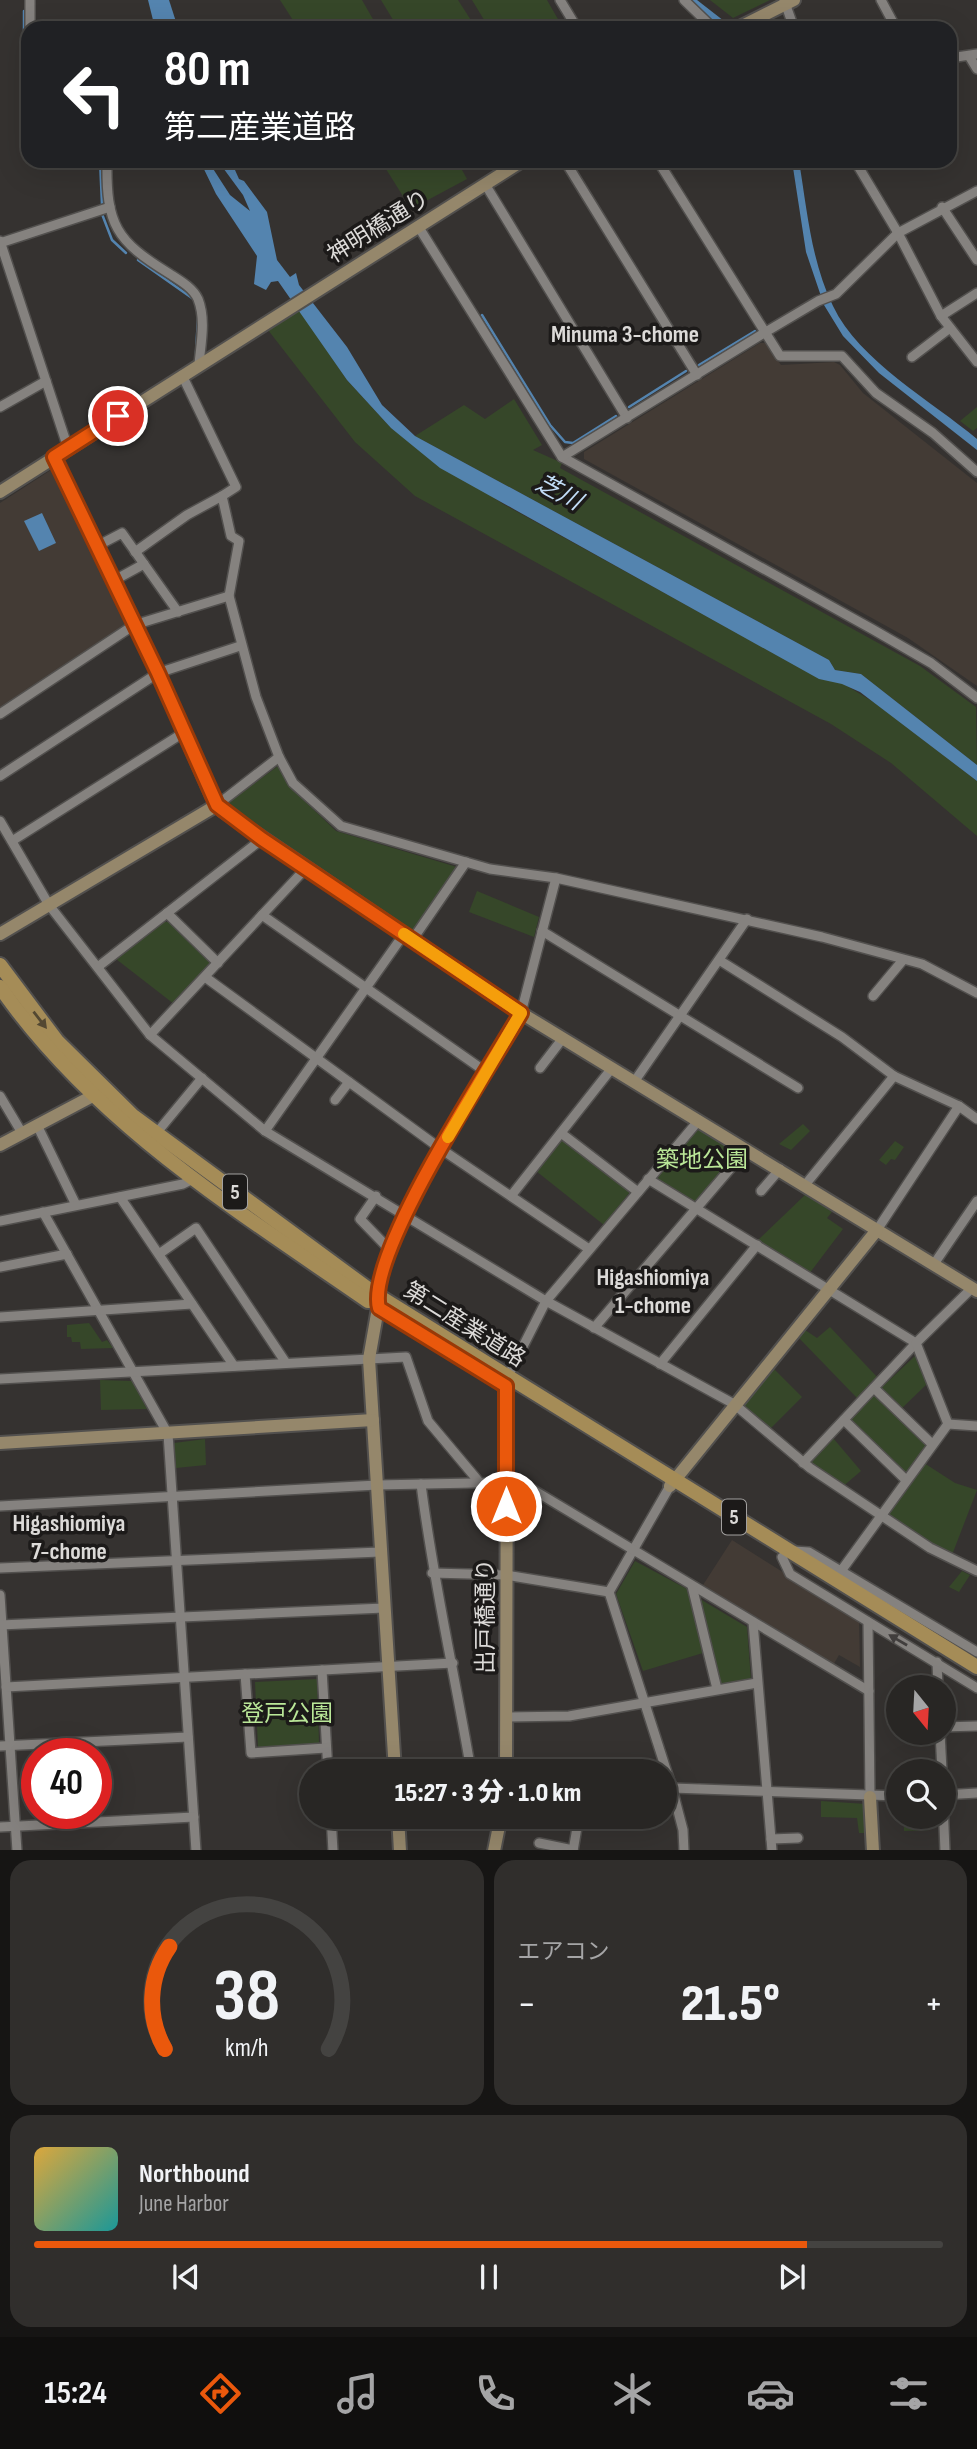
<!DOCTYPE html>
<html lang="ja">
<head>
<meta charset="utf-8">
<style>
  body { margin:0; font-family:"Sofia Sans Condensed","Noto Sans JP",sans-serif; background:#302e2c; color:#f1f3f6; height:100vh; display:flex; flex-direction:column; font-size:26px; white-space:nowrap }
  * { box-sizing:border-box; margin:0 }
  p { font-size:23px; color:#a5a5a6 }
  .icon { flex:none; width:38px; height:38px; fill:none; stroke:currentColor; stroke-width:2; stroke-linecap:round; stroke-linejoin:round }
  .map { position:relative; height:1850px; overflow:hidden }
  .panel { display:flex; flex-direction:column; gap:10px; padding:10px; background:#161514; flex:1 }
  .panel>* { flex:none }
  .guide { position:absolute; left:21px; top:21px; width:936px; height:147px; border-radius:21px; box-shadow:0 7px 28px #0002,0 0 0 2px #444341; background:#202124; color:#fff; overflow:hidden }
  .needle { width:46px; rotate:162deg }
  .fabs { position:absolute; left:886px; top:1675px; display:grid; gap:14px }
  .fabs a { display:grid; place-items:center; width:70px; height:70px; border-radius:50%; background:#282624; box-shadow:0 7px 28px #0002,0 0 0 2px #444341; font-size:35px }
  .speed { position:absolute; left:21px; top:1738px; display:flex; gap:14px; font-size:35px; font-weight:700; text-align:center }
  .speed>* { display:grid; place-content:center; width:91px; height:91px; border-radius:50%; background:#282624; box-shadow:0 7px 28px #0002,0 0 0 2px #444341; line-height:1 }
  .speed .limit { border:10px solid #d22; background:#fff; color:#111 }
  .pin { position:absolute; display:grid; place-items:center; width:60px; height:60px; color:#fff; margin:-30px; border:4px solid #fff; border-radius:50%; box-shadow:0 2px 7px #0007 }
  .me { position:absolute; width:77px; margin:-38px; rotate:0deg; stroke-linejoin:round; filter:drop-shadow(0 0 5px #0008) }
  .turn { display:flex; align-items:center; gap:24px; height:147px; padding:0 28px; font-size:32px }
  .turn .icon { width:91px; height:91px; stroke-width:2.5 }
  .turn b { display:block; font-size:49px; line-height:60px }
  .big { font-size:52px; font-weight:800; line-height:1.1 }
  .panel .card { flex:1; display:flex; flex-direction:column; justify-content:center; gap:10px; min-width:0; padding:0 24px; border-radius:21px; background:#302e2c }
  .panel .dial { align-items:center; gap:0 }
  .dial svg { height:182px; overflow:visible; fill:none; stroke:#444341; stroke-width:7; stroke-linecap:round; text-anchor:middle }
  .dial text { fill:#f1f3f6; stroke:none }
  .song { display:flex; align-items:center; gap:21px }
  .cover { width:84px; height:84px; border-radius:10px; background:linear-gradient(135deg,hsl(40 70% 55%),hsl(180 70% 35%)) }
  .played { height:7px; border-radius:4px; background:linear-gradient(90deg,#ea580c 85%,#444341 85%) }
  .keys { display:flex; justify-content:space-around; direction:ltr }
  .heat { display:flex; justify-content:space-between; align-items:center; font-size:38px; direction:ltr }
  .panel .tiles { flex:1; display:grid; gap:10px; grid-template-columns:1fr 1fr }
  .card:last-child { grid-column:span 2 }
  .trip { position:absolute; left:299px; top:1759px; width:378px; height:70px; border-radius:35px; background:#282624; box-shadow:0 7px 28px #0002,0 0 0 2px #444341; font-weight:800; line-height:70px; text-align:center }
  .menu { display:flex; height:112px; justify-content:space-around; align-items:center; background:#100f0e; color:#a5a5a6 }
  .menu .icon { width:49px; height:49px }
  .menu .on { color:#ea580c }
  .menu b { font-size:32px; color:#f1f3f6 }
  .map>svg:first-child { display:block }
  .built { fill:#433b35 }
  .green { fill:#364729 }
  .water { fill:#5484af }
  .lines { fill:none; stroke-linecap:round; stroke-linejoin:round }
  .stream { stroke:#5484af; stroke-width:2.5 }
  .street-casing { stroke:#52504e; stroke-width:12 }
  .secondary-casing { stroke:#52504e; stroke-width:16 }
  .primary-casing { stroke:#52504e; stroke-width:18 }
  .street { stroke:#85827f; stroke-width:9 }
  .secondary { stroke:#95876b; stroke-width:12 }
  .primary { stroke:#a58c57; stroke-width:14 }
  .oneway { fill:#534832 }
  .oneway2 { fill:#413e3d }
  .route-casing { stroke:#983908; stroke-width:18 }
  .route { stroke:#ea580c; stroke-width:12 }
  .slow { stroke:#f59e0b; stroke-width:12 }
  .labels { text-anchor:middle; stroke-width:7; stroke-linejoin:round; paint-order:stroke }
  .shield { fill:#1c1a19; stroke:#a2a09f; stroke-width:2 }
  .shield-label { font-size:21px; font-weight:bold; fill:#dcdad8 }
  .street-label { font-size:23px; fill:#dcdad8; stroke:#1c1a19 }
  .park-label { font-size:23px; fill:#bae798; stroke:#1c1a19 }
  .neighbourhood-label { font-size:24px; font-weight:bold; fill:#dcdad8; stroke:#1c1a19 }
  .water-label { font-size:24px; font-style:italic; fill:#c2ddf7; stroke:#1c1a19 }
</style>
</head>
<body>
<div class="map">
<svg width="977" height="1851" viewBox="0 0 977 1851">
  <rect width="100%" height="100%" fill="#353230"/>
  <g class="built">
    <polygon points="760,343 765,343 781,365 834,362 840,365 863,393 977,483 977,686 908,638 584,459 584,452"/>
    <polygon points="51,470 129,626 0,709 0,503"/>
    <polygon points="732,1540 859,1620 860,1667 839,1655 832,1667 703,1585"/>
  </g>
  <g class="green">
    <polygon points="280,0 362,0 378,28 298,28"/>
    <polygon points="381,0 458,0 476,28 398,28"/>
    <polygon points="472,0 547,0 563,28 489,28"/>
    <polygon points="710,0 770,0 733,18"/>
    <polygon points="381,161 457,161 467,179 411,209"/>
    <polygon points="300,310 347,380 391,428 503,504 820,679 842,683 875,703 977,781 977,836 891,763 831,724 415,496 355,442 268,330"/>
    <polygon points="514,399 542,445 533,450 562,463 560,468 920,666 976,707 977,765 861,674 835,670 829,660 415,436 464,405 485,419"/>
    <polygon points="977,407 977,428 973,431 960,421"/>
    <polygon points="278,766 291,788 336,831 457,867 412,933 224,806"/>
    <polygon points="477,891 539,917 534,937 469,912"/>
    <polygon points="164,922 168,922 209,962 210,966 174,1004 116,959"/>
    <polygon points="803,1124 810,1131 791,1150 779,1144"/>
    <polygon points="700,1127 738,1152 696,1202 655,1177"/>
    <polygon points="563,1138 630,1192 604,1225 536,1171"/>
    <polygon points="895,1141 904,1147 895,1160 891,1159 886,1165 879,1160"/>
    <polygon points="806,1194 832,1212 827,1218 843,1229 809,1274 757,1241"/>
    <polygon points="89,1323 102,1342 107,1340 113,1348 81,1349 80,1342 72,1342 71,1337 67,1337 67,1325"/>
    <polygon points="830,1327 878,1378 857,1398 799,1338 805,1330 817,1338"/>
    <polygon points="915,1356 927,1384 900,1410 880,1389"/>
    <polygon points="773,1368 802,1397 769,1430 743,1407"/>
    <polygon points="100,1380 132,1381 147,1409 101,1410"/>
    <polygon points="875,1394 926,1445 905,1476 850,1420"/>
    <polygon points="833,1438 861,1471 841,1488 809,1463 809,1459"/>
    <polygon points="205,1439 206,1465 176,1468 174,1443"/>
    <polygon points="924,1463 955,1483 977,1490 952,1555 910,1533 886,1514"/>
    <polygon points="635,1561 687,1589 703,1653 643,1671 616,1594"/>
    <polygon points="962,1571 970,1575 959,1592 949,1587"/>
    <polygon points="700,1599 747,1627 751,1680 721,1685"/>
    <polygon points="317,1679 319,1743 258,1748 255,1682"/>
    <polygon points="821,1801 866,1804 866,1833 859,1833 857,1818 821,1817"/>
    <polygon points="904,1817 929,1817 930,1830 904,1831"/>
  </g>
  <g class="water">
    <polygon points="148,0 169,0 178,28 155,28"/>
    <polygon points="688,0 697,0 733,28 717,28"/>
    <polygon points="200,161 208,161 230,195 250,211 243,195 218,161 231,161 239,179 244,181 267,212 277,260 290,277 296,273 299,285 347,347 382,405 415,436 829,660 835,670 861,674 977,765 977,781 860,692 842,684 819,679 440,468 391,428 347,380 278,281 271,282 266,290 254,284 257,256 216,194"/>
    <path d="M792,161H799C807,209 811,261 833,306C859,361 932,401 977,439V450L879,373L843,336L824,305L806,252Z"/>
    <polygon points="42,513 56,543 39,551 24,521"/>
  </g>
  <g class="lines">
    <g class="stream">
      <polyline points="24,34 24,11"/>
      <polyline points="26,45 28,48"/>
      <polyline points="100,161 102,204"/>
      <polyline points="102,214 112,240 126,253"/>
      <polyline points="138,260 192,298"/>
      <polyline points="482,315 550,425 565,442 573,443 616,416"/>
      <polyline points="196,353 198,318"/>
      <polyline points="699,365 755,331"/>
      <polyline points="629,407 686,371"/>
    </g>
    <defs>
      <g id="street">
        <polyline points="560,0 577,28"/>
        <polyline points="684,0 713,28"/>
        <polyline points="784,0 794,28"/>
        <polyline points="881,0 896,28"/>
        <polyline points="30,28 30,0"/>
        <polyline points="969,56 977,69"/>
        <polyline points="950,58 977,54"/>
        <path d="M107,161C106,225 116,241 170,274C181,281 193,288 198,299C206,319 201,343 199,364"/>
        <polyline points="565,161 697,375"/>
        <polyline points="658,161 780,356 842,356 876,393 933,433 977,472"/>
        <polyline points="855,161 898,233 941,316 977,362"/>
        <polyline points="485,184 627,418"/>
        <polyline points="942,207 977,260"/>
        <polyline points="418,226 562,457 872,629 931,663 977,698"/>
        <polyline points="0,241 68,448"/>
        <polyline points="0,243 110,207"/>
        <polyline points="941,316 977,293"/>
        <polyline points="912,357 950,328"/>
        <polyline points="182,375 236,487 222,496 231,536 239,541 229,596 256,697 279,757 293,783 341,826 490,869 556,878 822,937 922,964 977,993"/>
        <polyline points="0,407 46,381"/>
        <polyline points="562,457 764,333 818,301 836,294 898,233 977,191"/>
        <polyline points="97,546 122,533 178,612"/>
        <polyline points="135,552 187,515 222,496"/>
        <polyline points="113,581 144,564"/>
        <polyline points="0,714 134,625 229,596"/>
        <polyline points="0,776 158,673 240,646"/>
        <polyline points="217,805 279,757"/>
        <polyline points="0,821 49,905 150,1035 265,1131 546,1301 734,1404 810,1468 930,1548 977,1571"/>
        <polyline points="12,841 183,733"/>
        <polyline points="167,913 218,963"/>
        <polyline points="262,915 486,1072"/>
        <polyline points="542,931 798,1088"/>
        <polyline points="413,939 466,862"/>
        <polyline points="719,960 842,1037 894,1076 959,1106 977,1119"/>
        <polyline points="99,966 262,839"/>
        <polyline points="205,977 441,1149 589,1249"/>
        <polyline points="873,996 903,960"/>
        <polyline points="150,1035 307,867"/>
        <polyline points="540,1068 563,1038"/>
        <polyline points="634,1082 747,919"/>
        <polyline points="0,1096 22,1133"/>
        <polyline points="335,1100 349,1082"/>
        <polyline points="37,1125 76,1205"/>
        <polyline points="265,1131 404,934"/>
        <polyline points="561,1133 638,1192"/>
        <polyline points="154,1136 202,1078"/>
        <polyline points="648,1179 916,1343 803,1463"/>
        <polyline points="805,1185 894,1076"/>
        <polyline points="761,1191 780,1169"/>
        <polyline points="376,1196 360,1219 390,1250"/>
        <polyline points="511,1196 612,1068"/>
        <polyline points="120,1197 234,1366"/>
        <polyline points="43,1212 168,1434 196,1851"/>
        <polyline points="0,1221 183,1184 195,1178"/>
        <polyline points="877,1230 959,1106"/>
        <polyline points="159,1254 196,1228 286,1363"/>
        <polyline points="934,1264 977,1201"/>
        <polyline points="0,1267 67,1254"/>
        <polyline points="375,1294 404,1212 521,1013 556,878"/>
        <polyline points="0,1317 192,1304"/>
        <polyline points="594,1328 747,1149"/>
        <polyline points="660,1364 757,1245"/>
        <polyline points="507,1378 546,1301 699,1120"/>
        <polyline points="0,1379 406,1357 428,1421 480,1483"/>
        <polyline points="874,1388 932,1444"/>
        <polyline points="844,1420 906,1480"/>
        <polyline points="948,1424 916,1343 972,1288"/>
        <path d="M421,1484C433,1581 455,1675 471,1771"/>
        <polyline points="670,1486 609,1592 672,1788 683,1830 684,1851"/>
        <polyline points="0,1506 377,1485 520,1482 869,1691"/>
        <polyline points="794,1551 809,1552 977,1652"/>
        <polyline points="782,1557 790,1574 977,1688"/>
        <polyline points="0,1568 380,1552"/>
        <polyline points="841,1571 948,1424 977,1426"/>
        <polyline points="432,1573 506,1575 609,1592"/>
        <polyline points="692,1586 717,1689"/>
        <polyline points="0,1595 17,1851"/>
        <polyline points="753,1622 772,1851"/>
        <polyline points="868,1622 870,1797"/>
        <polyline points="0,1625 384,1608"/>
        <polyline points="937,1662 938,1687"/>
        <polyline points="322,1670 328,1771"/>
        <polyline points="245,1674 251,1753 326,1748"/>
        <polyline points="6,1687 453,1663"/>
        <polyline points="506,1717 569,1716 757,1683"/>
        <polyline points="943,1727 977,1726"/>
        <polyline points="940,1732 942,1771"/>
        <polyline points="0,1746 188,1737"/>
        <polyline points="672,1788 898,1796"/>
        <polyline points="943,1795 977,1793"/>
        <polyline points="943,1802 945,1851"/>
        <polyline points="331,1816 333,1851"/>
        <polyline points="0,1827 194,1817"/>
        <polyline points="771,1839 798,1838"/>
        <polyline points="539,1843 573,1850"/>
        <polyline points="573,1851 579,1816"/>
      </g>
      <g id="secondary">
        <polyline points="738,28 794,0"/>
        <polyline points="54,457 158,673 212,796 223,811 521,1013 977,1291"/>
        <polyline points="0,492 522,161"/>
        <polyline points="0,934 217,805"/>
        <polyline points="0,1145 102,1091"/>
        <polyline points="375,1294 378,1308 369,1359 395,1771"/>
        <polyline points="0,1443 373,1420"/>
        <polyline points="670,1486 877,1230"/>
        <polyline points="506,1771 507,1378"/>
        <polyline points="665,1787 672,1788"/>
        <polyline points="870,1797 873,1851"/>
        <polyline points="398,1816 400,1851"/>
        <polyline points="494,1851 501,1816"/>
      </g>
      <g id="primary">
        <polyline points="0,965 57,1041 133,1116 375,1294 977,1667"/>
        <path d="M0,987C94,1122 235,1209 368,1301"/>
      </g>
    </defs>
    <use href="#street" class="street-casing"/>
    <use href="#secondary" class="secondary-casing"/>
    <use href="#primary" class="primary-casing"/>
    <use href="#street" class="street"/>
    <use href="#secondary" class="secondary"/>
    <use href="#primary" class="primary"/>
  </g>
  <defs><path id="oneway-solid" d="M-6-.8H1V-3.2L6.5 0L1 3.2V.8H-6Z" transform="scale(1.75)"/></defs>
  <use class="oneway" href="#oneway-solid" transform="translate(40 1020) rotate(52)"/>
  <use class="oneway2" href="#oneway-solid" transform="translate(898 1640) rotate(-150)"/>
  <g class="lines">
    <defs>
      <path id="route" d="M118,416L54,457L158,673L217,805L262,839L521,1013C490,1067 365,1255 379,1308L506,1386V1506"/>
    </defs>
    <use href="#route" class="route-casing"/>
    <use href="#route" class="route"/>
    <polyline class="slow" points="404,934 521,1013 448,1137"/>
  </g>
  <g class="labels">
    <g class="shield">
      <rect x="223" y="1174.5" width="24" height="35" rx="5"/>
      <rect x="722" y="1499.5" width="24" height="35" rx="5"/>
    </g>
    <g class="shield-label">
      <text x="235" y="1199">5</text>
      <text x="734" y="1524">5</text>
    </g>
    <g class="street-label">
      <text transform="translate(378 226) rotate(-32)" y="8">神明橋通り</text>
      <text transform="translate(465 1324) rotate(32)" y="8">第二産業道路</text>
      <text transform="translate(485 1616) rotate(-90)" y="8">出戸橋通り</text>
    </g>
    <g class="park-label">
      <text x="702" y="1167">築地公園</text>
      <text x="287" y="1721">登戸公園</text>
    </g>
    <g class="neighbourhood-label">
      <text x="625" y="342">Minuma 3-chome</text>
      <text x="653" y="1285">Higashiomiya<tspan x="653" dy="28">1-chome</tspan></text>
      <text x="69" y="1531">Higashiomiya<tspan x="69" dy="28">7-chome</tspan></text>
    </g>
    <g class="water-label">
      <text transform="translate(559 492) rotate(28)" y="8">芝川</text>
    </g>
  </g>
</svg>
<div class="fabs">
<a><svg class="needle" viewBox="-14 -14 28 28"><path d="M0-13l5 13h-10z" fill="#e53935"/><path d="M0 13l5-13h-10z" fill="#a5a5a6"/></svg></a>
<a><svg class="icon" aria-label="search" viewBox="0 0 24 24"><circle cx="10" cy="10" r="6"/><path d="M15 15l6 6"/></svg></a>
</div>
<div class="speed"><div class="limit">40</div></div>
<div class="pin" style="left:118px;top:416px;background:#d93025"><svg class="icon" aria-label="arrive" viewBox="0 0 24 24"><path d="M6 21V4h12l-3 4 3 4H6"/></svg></div>
<svg class="me" style="left:506px;top:1506px" viewBox="-20 -20 40 40"><circle r="17" fill="#ea580c" stroke="#fff" stroke-width="3"/><path d="M0-11L8 9 0 5-8 9z" fill="#fff"/></svg>
<div class="trip">15:27 · 3 分 · 1.0 km</div>
<div class="guide">
<div class="turn"><svg class="icon" aria-label="left" viewBox="0 0 24 24"><path d="M17 20v-9H6M10 6l-5 5 5 5"/></svg><div><b>80 m</b>第二産業道路</div></div>
</div>
</div>
<section class="panel">
<div class="tiles">
<div class="card dial"><svg viewBox="0 0 100 80">
<path d="M14 69A42 42 0 1 1 86 69"/>
<path d="M14 69A42 42 0 0 1 16 24" stroke="#ea580c"/>
<text x="50" y="56" font-size="32" font-weight="700">38</text>
<text x="50" y="72" font-size="11">km/h</text>
</svg></div>
<div class="card"><p>エアコン</p>
<div class="heat"><a>−</a><b class="big">21.5°</b><a>+</a></div>
</div>
<div class="card">
<div class="song"><i class="cover"></i><div><b>Northbound</b><p>June Harbor</p></div></div>
<div class="played"></div>
<div class="keys"><svg class="icon" aria-label="previous" viewBox="0 0 24 24"><path d="M18 5L8 12l10 7zM5 5v14"/></svg><svg class="icon" aria-label="pause" viewBox="0 0 24 24"><path d="M8 5v14M16 5v14"/></svg><svg class="icon" aria-label="next" viewBox="0 0 24 24"><path d="M6 5l10 7-10 7zM19 5v14"/></svg></div>
</div>
</div>
</section>
<nav class="menu">
<b>15:24</b>
<svg class="icon on" aria-label="directions" viewBox="0 0 24 24"><path d="M12 3l9 9-9 9-9-9zM9 14v-3h6M13 9l2 2-2 2"/></svg>
<svg class="icon" aria-label="music" viewBox="0 0 24 24"><path d="M9 18V5l10-2v13"/><circle cx="6" cy="18" r="3"/><circle cx="16" cy="16" r="3"/></svg>
<svg class="icon" aria-label="phone" viewBox="0 0 24 24"><path d="M5 4h4l2 5-3 2q2 4 5 5l2-3 5 2v4C11 20 4 13 5 4z"/></svg>
<svg class="icon" aria-label="climate" viewBox="0 0 24 24"><path d="M12 3v18M4 7l16 10M4 17L20 7"/></svg>
<svg class="icon" aria-label="car" viewBox="0 0 24 24"><path d="M5 17H2v-5l4-1 3-4h7l3 4 3 1v5h-3M9 17h6M6 11h13"/><circle cx="7" cy="17" r="2"/><circle cx="17" cy="17" r="2"/></svg>
<svg class="icon" aria-label="filters" viewBox="0 0 24 24"><path d="M4 7h16M4 17h16"/><circle cx="9" cy="7" r="2"/><circle cx="15" cy="17" r="2"/></svg>
</nav>
</body>
</html>
